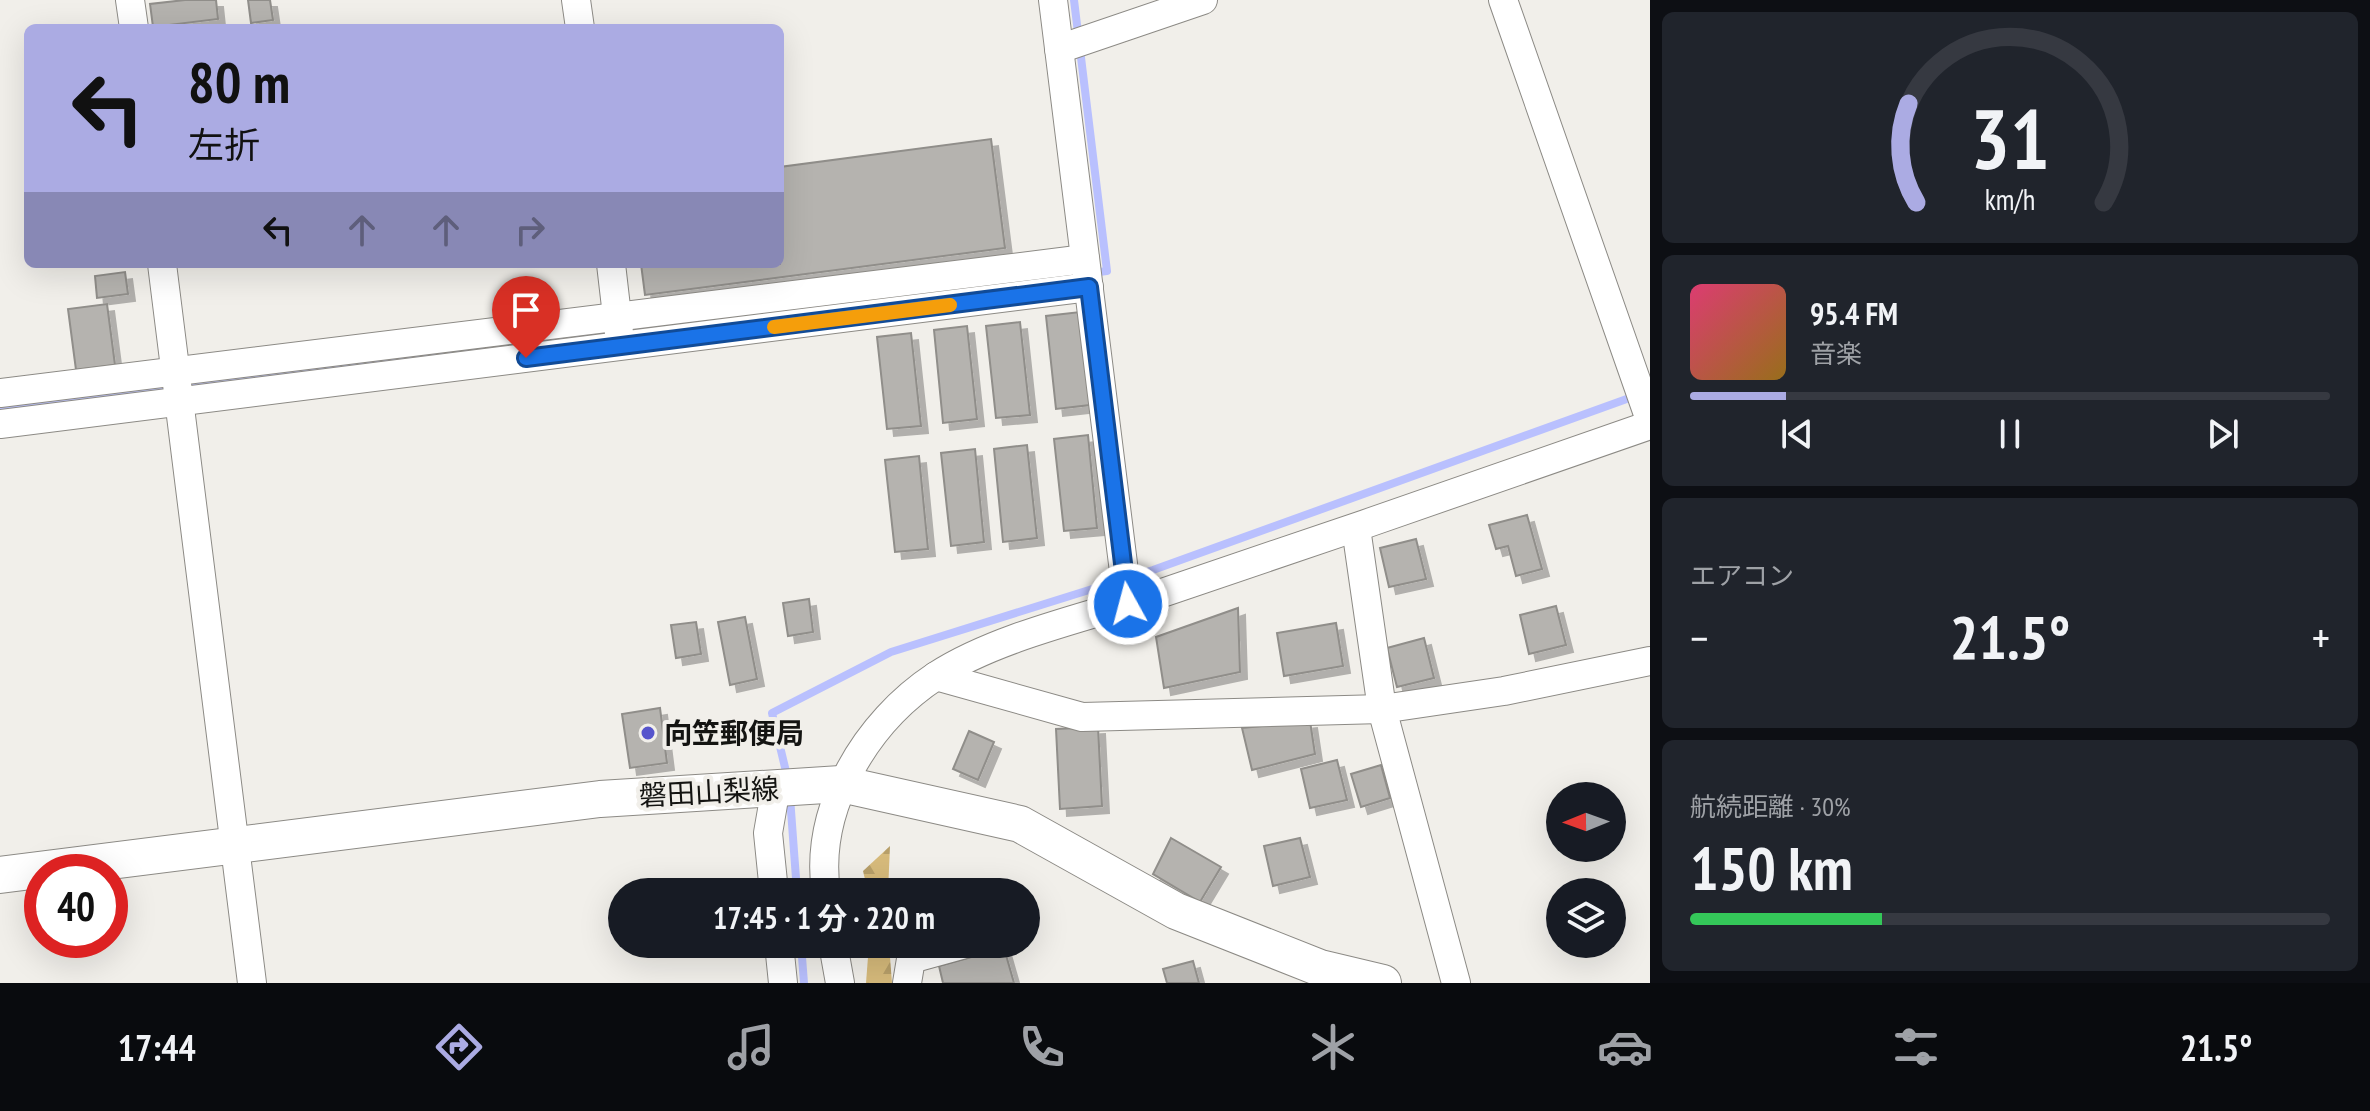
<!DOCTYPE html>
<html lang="ja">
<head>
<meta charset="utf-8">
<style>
  body { margin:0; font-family:"PT Sans Narrow","Noto Sans JP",sans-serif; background:#20242c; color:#f1f3f6; height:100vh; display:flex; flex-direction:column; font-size:30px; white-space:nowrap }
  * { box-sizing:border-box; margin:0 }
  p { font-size:26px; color:#9ea1a6 }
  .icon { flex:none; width:44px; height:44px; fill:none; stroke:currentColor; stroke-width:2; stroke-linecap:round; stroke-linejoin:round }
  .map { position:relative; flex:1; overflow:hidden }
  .panel { display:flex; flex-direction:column; gap:12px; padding:12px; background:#0d0f14; width:720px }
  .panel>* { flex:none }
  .banner { position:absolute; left:24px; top:24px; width:760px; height:244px; border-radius:12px; box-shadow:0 8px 32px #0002; background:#ababe3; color:#111; overflow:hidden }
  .needle { width:52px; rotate:269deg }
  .controls { position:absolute; left:1546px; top:782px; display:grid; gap:16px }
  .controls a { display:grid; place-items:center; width:80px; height:80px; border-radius:50%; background:#171b24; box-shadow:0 8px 32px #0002; font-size:40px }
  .speed { position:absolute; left:24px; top:854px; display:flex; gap:16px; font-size:40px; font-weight:700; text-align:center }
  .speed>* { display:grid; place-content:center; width:104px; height:104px; border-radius:50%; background:#171b24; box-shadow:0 8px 32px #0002; line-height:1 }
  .speed .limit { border:12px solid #d22; background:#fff; color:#111 }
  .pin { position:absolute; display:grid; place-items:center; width:68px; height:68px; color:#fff; margin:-82px -34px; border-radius:50% 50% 50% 0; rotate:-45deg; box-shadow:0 0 8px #0007 }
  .pin .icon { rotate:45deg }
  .me { position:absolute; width:88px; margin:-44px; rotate:353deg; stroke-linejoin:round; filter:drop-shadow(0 0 6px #0008) }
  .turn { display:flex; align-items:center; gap:28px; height:168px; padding:0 32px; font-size:36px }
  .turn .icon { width:104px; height:104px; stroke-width:2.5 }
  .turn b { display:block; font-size:56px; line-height:68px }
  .lanes { display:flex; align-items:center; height:76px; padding:0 32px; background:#0003; justify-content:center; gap:40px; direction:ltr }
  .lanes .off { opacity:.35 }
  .big { font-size:60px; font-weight:700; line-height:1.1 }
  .panel .tile { flex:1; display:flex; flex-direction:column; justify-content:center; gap:12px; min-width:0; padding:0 28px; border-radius:12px; background:#20242c }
  .panel .dial { align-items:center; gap:0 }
  .dial svg { height:208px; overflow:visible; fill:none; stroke:#363941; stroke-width:7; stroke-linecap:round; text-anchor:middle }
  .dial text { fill:#f1f3f6; stroke:none }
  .song { display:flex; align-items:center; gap:24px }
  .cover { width:96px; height:96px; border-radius:12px; background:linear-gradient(135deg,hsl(340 70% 55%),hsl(40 70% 35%)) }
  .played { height:8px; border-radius:4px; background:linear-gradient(90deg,#ababe3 15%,#363941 15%) }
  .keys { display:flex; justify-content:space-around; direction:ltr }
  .heat { display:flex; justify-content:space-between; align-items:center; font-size:44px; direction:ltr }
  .charge { height:12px; border-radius:6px; background:linear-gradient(90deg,#34c759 30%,#363941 0) }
  .trip { position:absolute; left:608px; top:878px; width:432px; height:80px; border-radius:40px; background:#171b24; box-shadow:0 8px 32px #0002; font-weight:700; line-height:80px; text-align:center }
  .tab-bar { display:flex; height:128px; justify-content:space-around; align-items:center; background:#090b0e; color:#9ea1a6 }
  .tab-bar .icon { width:56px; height:56px }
  .tab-bar .on { color:#ababe3 }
  .tab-bar b { font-size:36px; color:#f1f3f6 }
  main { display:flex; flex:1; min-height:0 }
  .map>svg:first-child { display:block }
  .forest { fill:url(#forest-firs) }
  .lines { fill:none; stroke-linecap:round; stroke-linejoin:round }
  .stream { stroke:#b9c0fe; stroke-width:8 }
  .building { fill:#b5b3af; stroke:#908e8a; stroke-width:2; filter:url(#shadow) }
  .minor-casing { stroke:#8c8a85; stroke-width:30 }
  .major-casing { stroke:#8c8a85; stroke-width:38 }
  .minor { stroke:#fff; stroke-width:28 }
  .major { stroke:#fff; stroke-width:36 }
  .route-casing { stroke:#114b97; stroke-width:20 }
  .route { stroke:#1a73e8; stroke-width:14 }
  .slow { stroke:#f59e0b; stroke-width:14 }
  .poi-dot { fill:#5654cc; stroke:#f1efea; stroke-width:3 }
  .labels { text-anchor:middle; stroke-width:8; stroke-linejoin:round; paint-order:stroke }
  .poi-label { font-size:28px; font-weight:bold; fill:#141412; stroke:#f1efea; text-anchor:start }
  .street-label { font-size:28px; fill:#141412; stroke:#f1efea }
</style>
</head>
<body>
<main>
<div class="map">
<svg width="1650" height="983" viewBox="0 0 1650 983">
  <defs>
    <pattern id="forest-firs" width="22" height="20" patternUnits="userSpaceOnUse" patternTransform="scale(2)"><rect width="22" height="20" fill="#d6ba7b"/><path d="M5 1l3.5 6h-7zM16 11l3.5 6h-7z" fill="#b79f69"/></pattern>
    <filter id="shadow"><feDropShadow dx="7" dy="7" stdDeviation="0" flood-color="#0004"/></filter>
  </defs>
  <rect width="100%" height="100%" fill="#f1efea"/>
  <g class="forest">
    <polygon points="890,846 888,892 868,892 863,871"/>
    <polygon points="869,944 889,944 892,983 866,983"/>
  </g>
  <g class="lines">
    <g class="stream">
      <polyline points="0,409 1107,271 1074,0"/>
      <polyline points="788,780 772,713 891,652 1153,570 1635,396"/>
      <polyline points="790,797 797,892"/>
      <polyline points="801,944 804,983"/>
    </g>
  </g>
  <g class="building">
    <polygon points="185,0 216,0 218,19 153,27 150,4"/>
    <polygon points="248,0 270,0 273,20 251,23"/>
    <polygon points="991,139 1005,248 645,295 641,264 780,264 780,167"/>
    <polygon points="125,272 128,294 97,298 95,276"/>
    <polygon points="107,304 115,365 76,370 68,309"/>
    <polygon points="1080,312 1090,405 1056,409 1046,316"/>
    <polygon points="1020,322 1030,415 996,418 986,326"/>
    <polygon points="967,326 977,419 943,423 934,330"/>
    <polygon points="911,333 921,426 887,429 877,337"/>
    <polygon points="1088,435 1097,528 1064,531 1054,439"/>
    <polygon points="1027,445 1037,538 1003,542 994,449"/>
    <polygon points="975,449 984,542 951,546 941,453"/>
    <polygon points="919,456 928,549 895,552 885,460"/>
    <polygon points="1527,515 1542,569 1516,576 1508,546 1496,549 1489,525"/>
    <polygon points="1416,539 1426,579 1389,587 1380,548"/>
    <polygon points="809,599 813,632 788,636 783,603"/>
    <polygon points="1556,606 1566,645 1529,654 1520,615"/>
    <polygon points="1238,608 1240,672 1164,688 1156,637"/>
    <polygon points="745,617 757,679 730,685 718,622"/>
    <polygon points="696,622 701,654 676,658 671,625"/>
    <polygon points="1336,623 1343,666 1284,676 1277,633"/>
    <polygon points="1424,638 1434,678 1397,687 1387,648"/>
    <polygon points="660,708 667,763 630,768 622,714"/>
    <polygon points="1310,721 1315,754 1252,770 1242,728"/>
    <polygon points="1098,727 1102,806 1060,809 1056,729"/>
    <polygon points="969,731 994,742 978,780 953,769"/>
    <polygon points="1337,760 1347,800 1310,808 1301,769"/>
    <polygon points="1381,765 1390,798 1361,807 1351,774"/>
    <polygon points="1171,838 1221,867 1200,902 1153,874"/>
    <polygon points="1300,838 1310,877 1273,886 1264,846"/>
    <polygon points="1004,948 1014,983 943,983 939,966"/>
    <polygon points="1193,961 1199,983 1167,983 1163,969"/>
  </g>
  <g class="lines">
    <defs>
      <g id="minor">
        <polyline points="130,0 134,28"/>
        <polyline points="576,0 580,28"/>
        <polyline points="1053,0 1128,604"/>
        <polyline points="1503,0 1650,420"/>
        <polyline points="1059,49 1203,0"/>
        <polyline points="162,264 252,983"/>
        <polyline points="611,264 619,333"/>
        <polyline points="0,393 1085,259"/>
        <polyline points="0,424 1089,287"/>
        <polyline points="1356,528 1382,709 1456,983"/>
        <polyline points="936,676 1082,717 1382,709 1504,691 1650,661"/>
        <polyline points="774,892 768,833 776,787"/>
        <path d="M826,892C814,808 866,722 936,676C999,635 1096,615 1168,591C1329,537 1490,481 1650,425"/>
        <polyline points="779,944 783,983"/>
        <polyline points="833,944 840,983"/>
        <polyline points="907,983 911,959 965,944"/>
      </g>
      <polyline id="major" points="0,875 600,799 841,784 1020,824 1176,911 1320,968 1383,983"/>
    </defs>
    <use href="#minor" class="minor-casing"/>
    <use href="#major" class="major-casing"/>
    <use href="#minor" class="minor"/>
    <use href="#major" class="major"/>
  </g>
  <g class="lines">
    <defs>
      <polyline id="route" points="526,358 1089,287 1128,604"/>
    </defs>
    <use href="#route" class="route-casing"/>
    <use href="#route" class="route"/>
    <polyline class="slow" points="774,327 950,305"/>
  </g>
  <circle class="poi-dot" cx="648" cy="733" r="8"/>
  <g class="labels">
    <g class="poi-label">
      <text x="664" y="743">向笠郵便局</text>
    </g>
    <g class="street-label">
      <text transform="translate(709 792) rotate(-3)" y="10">磐田山梨線</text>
    </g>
  </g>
</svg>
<div class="controls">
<a><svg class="needle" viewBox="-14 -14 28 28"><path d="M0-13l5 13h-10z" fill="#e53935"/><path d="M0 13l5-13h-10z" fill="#9ea1a6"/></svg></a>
<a><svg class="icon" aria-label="layers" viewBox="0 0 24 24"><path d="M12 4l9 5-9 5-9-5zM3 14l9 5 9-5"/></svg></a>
</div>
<div class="speed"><div class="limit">40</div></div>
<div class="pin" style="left:526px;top:358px;background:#d93025"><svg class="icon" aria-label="arrive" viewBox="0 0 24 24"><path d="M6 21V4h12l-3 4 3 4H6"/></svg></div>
<svg class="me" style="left:1128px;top:604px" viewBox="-20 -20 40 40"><circle r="17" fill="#1a73e8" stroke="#fff" stroke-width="3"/><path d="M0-11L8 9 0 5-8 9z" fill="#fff"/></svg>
<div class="trip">17:45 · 1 分 · 220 m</div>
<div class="banner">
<div class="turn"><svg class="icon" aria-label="left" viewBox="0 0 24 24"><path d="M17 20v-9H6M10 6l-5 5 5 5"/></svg><div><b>80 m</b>左折</div></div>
<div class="lanes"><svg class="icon" aria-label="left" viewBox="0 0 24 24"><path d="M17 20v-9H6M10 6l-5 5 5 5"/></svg><svg class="icon off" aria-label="ahead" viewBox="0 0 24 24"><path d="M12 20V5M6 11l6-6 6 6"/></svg><svg class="icon off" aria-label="ahead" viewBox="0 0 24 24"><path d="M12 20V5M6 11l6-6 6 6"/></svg><svg class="icon off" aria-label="right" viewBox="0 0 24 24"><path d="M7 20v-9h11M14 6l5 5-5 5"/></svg></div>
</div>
</div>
<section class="panel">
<div class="tile dial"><svg viewBox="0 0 100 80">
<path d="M14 69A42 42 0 1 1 86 69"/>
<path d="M14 69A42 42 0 0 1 11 31" stroke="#ababe3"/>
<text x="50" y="56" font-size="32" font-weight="700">31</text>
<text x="50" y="72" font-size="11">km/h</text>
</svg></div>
<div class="tile">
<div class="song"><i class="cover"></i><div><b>95.4 FM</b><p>音楽</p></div></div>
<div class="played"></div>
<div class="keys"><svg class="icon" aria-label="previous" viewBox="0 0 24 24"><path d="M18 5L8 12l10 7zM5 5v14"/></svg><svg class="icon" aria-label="pause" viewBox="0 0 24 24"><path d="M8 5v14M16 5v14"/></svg><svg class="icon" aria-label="next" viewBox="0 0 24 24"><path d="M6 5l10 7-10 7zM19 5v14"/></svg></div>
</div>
<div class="tile"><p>エアコン</p>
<div class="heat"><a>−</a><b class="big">21.5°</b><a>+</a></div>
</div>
<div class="tile"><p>航続距離 · 30%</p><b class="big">150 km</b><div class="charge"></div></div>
</section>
</main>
<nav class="tab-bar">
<b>17:44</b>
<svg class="icon on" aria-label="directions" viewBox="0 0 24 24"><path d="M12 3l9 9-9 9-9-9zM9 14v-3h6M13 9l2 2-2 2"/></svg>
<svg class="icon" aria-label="music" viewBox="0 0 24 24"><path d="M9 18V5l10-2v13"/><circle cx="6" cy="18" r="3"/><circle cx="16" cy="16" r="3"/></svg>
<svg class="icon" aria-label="phone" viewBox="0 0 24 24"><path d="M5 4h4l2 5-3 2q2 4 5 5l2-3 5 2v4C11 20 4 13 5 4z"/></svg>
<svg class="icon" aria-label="climate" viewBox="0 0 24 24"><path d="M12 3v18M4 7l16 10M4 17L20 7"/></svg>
<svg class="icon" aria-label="car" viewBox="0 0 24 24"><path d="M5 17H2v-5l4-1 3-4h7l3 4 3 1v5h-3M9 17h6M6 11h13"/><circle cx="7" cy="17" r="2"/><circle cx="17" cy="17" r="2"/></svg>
<svg class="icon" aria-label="filters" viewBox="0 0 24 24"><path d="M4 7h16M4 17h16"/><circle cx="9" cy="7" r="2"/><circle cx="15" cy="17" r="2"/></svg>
<b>21.5°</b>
</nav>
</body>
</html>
